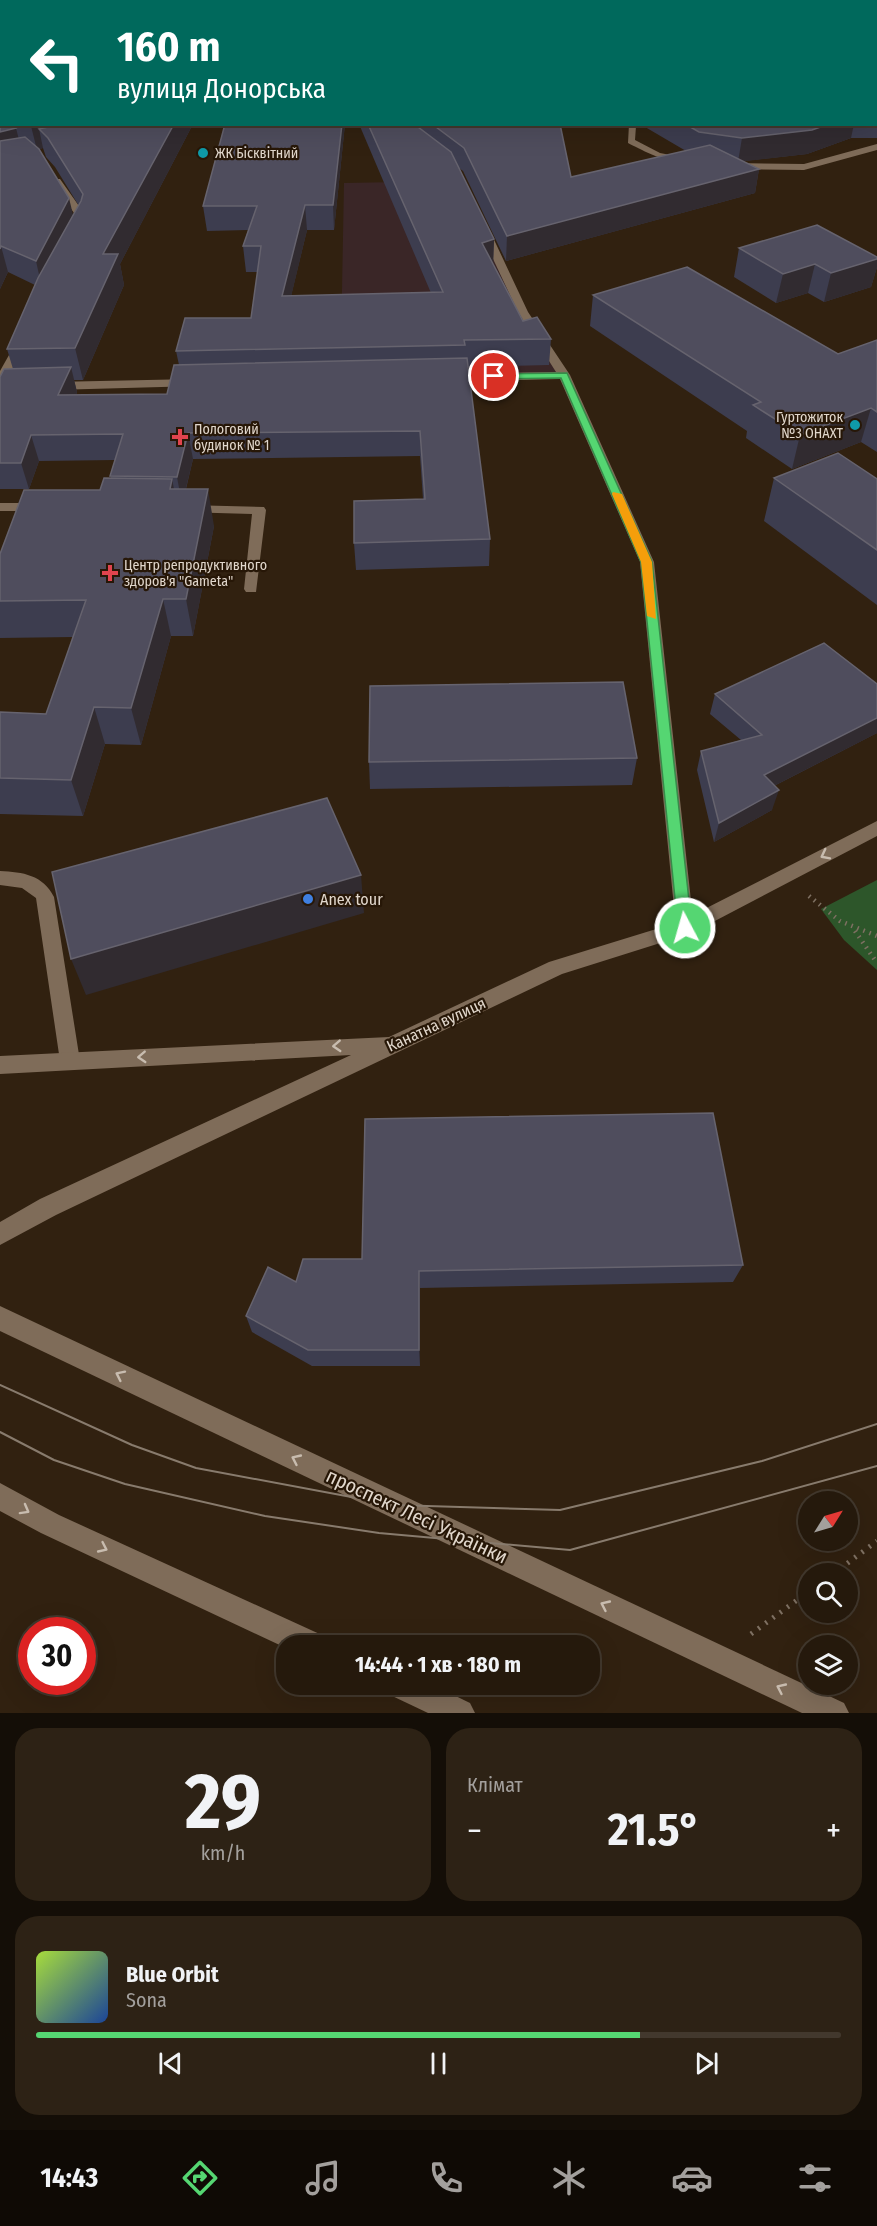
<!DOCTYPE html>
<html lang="uk">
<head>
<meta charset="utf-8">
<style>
  body { margin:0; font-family:"Fira Sans Condensed",sans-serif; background:#2d2215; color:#f1f3f6; height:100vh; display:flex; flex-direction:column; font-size:22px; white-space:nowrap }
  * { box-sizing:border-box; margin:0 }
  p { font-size:20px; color:#a3a09d }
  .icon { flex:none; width:33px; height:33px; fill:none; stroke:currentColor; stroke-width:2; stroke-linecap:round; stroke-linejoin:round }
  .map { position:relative; height:1713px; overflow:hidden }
  .sheet { display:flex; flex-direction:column; gap:15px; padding:15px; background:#140e07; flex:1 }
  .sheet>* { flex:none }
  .hud { position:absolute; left:0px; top:0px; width:878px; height:126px; box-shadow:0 6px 24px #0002,0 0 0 2px #42382d; background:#00695c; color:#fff; overflow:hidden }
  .needle { width:39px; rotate:53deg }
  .buttons { position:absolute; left:798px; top:1491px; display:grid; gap:12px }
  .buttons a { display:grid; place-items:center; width:60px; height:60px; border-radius:50%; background:#25190c; box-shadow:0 6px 24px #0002,0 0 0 2px #42382d; font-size:30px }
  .speed { position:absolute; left:18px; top:1617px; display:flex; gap:12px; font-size:30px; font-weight:700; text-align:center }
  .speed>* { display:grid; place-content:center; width:78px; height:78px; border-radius:50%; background:#25190c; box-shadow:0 6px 24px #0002,0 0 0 2px #42382d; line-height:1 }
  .speed .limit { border:9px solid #d22; background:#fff; color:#111 }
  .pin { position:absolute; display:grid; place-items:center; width:51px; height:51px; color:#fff; margin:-26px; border:3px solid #fff; border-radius:50%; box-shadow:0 2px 6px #0007 }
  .me { position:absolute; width:66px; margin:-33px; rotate:354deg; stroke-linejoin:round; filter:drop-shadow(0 0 4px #0008) }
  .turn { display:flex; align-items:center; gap:21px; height:126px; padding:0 18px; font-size:27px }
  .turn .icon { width:78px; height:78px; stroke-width:2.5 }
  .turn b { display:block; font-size:42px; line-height:51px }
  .big { font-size:45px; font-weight:700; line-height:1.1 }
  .sheet .widget { flex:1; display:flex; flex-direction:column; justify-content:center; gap:9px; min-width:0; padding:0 21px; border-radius:24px; background:#2d2215 }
  .sheet .dial { align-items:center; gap:0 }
  .dial b { font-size:78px; line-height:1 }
  .song { display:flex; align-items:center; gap:18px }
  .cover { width:72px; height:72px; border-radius:9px; background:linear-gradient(135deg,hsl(80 70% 55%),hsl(220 70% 35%)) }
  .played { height:6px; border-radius:3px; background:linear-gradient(90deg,#55d672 75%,#42382d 75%) }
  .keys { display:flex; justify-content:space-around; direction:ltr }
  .heat { display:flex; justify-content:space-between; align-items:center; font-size:33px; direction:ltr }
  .sheet .tiles { flex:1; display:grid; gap:15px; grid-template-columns:1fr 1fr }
  .widget:last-child { grid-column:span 2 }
  .trip { position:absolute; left:276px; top:1635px; width:324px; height:60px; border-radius:24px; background:#25190c; box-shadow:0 6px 24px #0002,0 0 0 2px #42382d; font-weight:700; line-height:60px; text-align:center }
  .tab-bar { display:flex; height:96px; justify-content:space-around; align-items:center; background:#0f0a05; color:#a3a09d }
  .tab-bar .icon { width:42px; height:42px }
  .tab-bar .on { color:#55d672 }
  .tab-bar b { font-size:27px; color:#f1f3f6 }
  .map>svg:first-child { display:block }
  .education { fill:#3a2627 }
  .green { fill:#2d562a }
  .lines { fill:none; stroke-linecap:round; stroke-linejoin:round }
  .path-far1 { stroke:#7e7062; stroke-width:4.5; stroke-dasharray:1.5 5; stroke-linecap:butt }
  .path { stroke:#7e7062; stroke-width:5; stroke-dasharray:2 7; stroke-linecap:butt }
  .lane { fill:#7f6c59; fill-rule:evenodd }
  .street { fill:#7f6c59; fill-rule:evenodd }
  .secondary { fill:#7f6c59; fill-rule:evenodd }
  .primary { fill:#a57434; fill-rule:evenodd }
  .tram { stroke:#887b6d; stroke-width:2 }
  .wall { fill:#3d3d4f; fill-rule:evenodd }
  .shaded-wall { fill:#312b30 }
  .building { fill:#4f4d5d; stroke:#66636e; stroke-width:1.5 }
  .oneway { stroke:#c8bcaf }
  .route { fill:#55d672; stroke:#378b4a; stroke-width:1.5 }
  .slow { fill:#f59e0b }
  .culture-dot { fill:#0f9aa8; stroke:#271707; stroke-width:2 }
  .health-dot { fill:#e0444e; stroke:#271707; stroke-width:2 }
  .shop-dot { fill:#3f7fe0; stroke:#271707; stroke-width:2 }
  .labels { text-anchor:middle; stroke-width:4.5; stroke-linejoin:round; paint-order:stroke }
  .far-poi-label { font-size:14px; fill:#e1d7cc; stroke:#271707; text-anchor:start }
  .poi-label { font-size:16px; fill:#e1d7cc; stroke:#271707; text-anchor:start }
  .street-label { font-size:16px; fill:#e1d7cc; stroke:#271707 }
  .near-street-label { font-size:20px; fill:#e1d7cc; stroke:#271707 }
</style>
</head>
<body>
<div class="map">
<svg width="877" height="1713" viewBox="0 0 877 1713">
  <rect width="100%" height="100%" fill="#312110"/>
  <polygon class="education" points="458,181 561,374 319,378 341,343 344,183"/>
  <polygon class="green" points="877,880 877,970 844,940 821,909"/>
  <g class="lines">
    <g class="path-far1">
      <polyline points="809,896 840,921 877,936"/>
      <polyline points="855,931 877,963"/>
    </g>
    <g class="path">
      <polyline points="833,1574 877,1541"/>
      <polyline points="751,1634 808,1592"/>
    </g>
    <g class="lane">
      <polygon points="543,0 550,0 551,2 544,2"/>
      <rect x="876" y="53" width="1" height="4"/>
      <path d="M629,124L636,126L635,140L660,153L691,159C676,169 642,150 628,143Z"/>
      <polygon points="877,144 877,150 804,170 731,169 726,166 731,163 804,164"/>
      <polygon points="0,503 43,503 50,507 43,511 0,511"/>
      <polygon points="187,505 264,507 266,510 256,592 246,592 244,589 252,514 182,512 180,509"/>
      <path d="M0,871C23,872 43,875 54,897L80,1061L77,1067L70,1070L63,1067L60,1061L36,898L22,888L0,885Z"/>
    </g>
    <g class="street">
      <polygon points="54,179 60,179 86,216 84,234 75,232 76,216 52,181"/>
      <polygon points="480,227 489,229 528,312 570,375 654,562 694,928 692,933 685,936 678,933 676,928 640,562 560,379 446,382 440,378 446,374 556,372 518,312 479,229"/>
      <polygon points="18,339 28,341 6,382 0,386 0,371"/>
      <polygon points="194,379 200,383 198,386 53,390 47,386 53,382"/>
    </g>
    <g class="secondary">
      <polygon points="877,821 877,836 692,933 562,974 56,1215 0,1245 0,1222 40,1199 351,1055 0,1074 0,1056 389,1037 549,962 679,922"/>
      <polygon points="0,1306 844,1703 849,1713 802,1713 0,1331"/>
      <polygon points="0,1483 59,1515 324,1636 328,1646 286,1646 286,1648 41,1533 0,1511"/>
      <polygon points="384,1684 431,1684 470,1703 475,1713 428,1713 388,1694"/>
    </g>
    <rect class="primary" x="0" y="49" width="2" height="4"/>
    <g class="tram">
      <polyline points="0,1385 132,1445 196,1468 394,1505 560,1510 762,1461 877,1424"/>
      <polyline points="0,1432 54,1460 125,1484 265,1516 379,1533 570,1550 877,1466"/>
    </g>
  </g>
  <g class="wall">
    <polygon points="0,0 528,0 531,2 2,2 2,24 0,24"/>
    <polygon points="629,0 877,0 877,30 876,30 876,2 629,2"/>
    <path d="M0,52L2,54V124H192V126L120,264L124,285L83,380H74L77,392L76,395L167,394L179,365L176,351L251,318L258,272H246L243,246L248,230L207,231L203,206L225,124H345L334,230H307L291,296L431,293L359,124H560L571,177L686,151L640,124H876V59L877,60V138H851L807,154L743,161L759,169L755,193L506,261L463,171L459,168L494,239L493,264L523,321L551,339L549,365L468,367L490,539L489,566L356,570L354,543L423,499L420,456L193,459L186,489L214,526L193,636H171L141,745L105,744L83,816L0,814V712L46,714L73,637L0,638V554L100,490L111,478L110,476L115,460L39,461L29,489H0V377L13,369L7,349L35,285L8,272L0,289ZM43,148L46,157L55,167L79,206L73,216L39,149Z"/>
    <polygon points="739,248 877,257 877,267 871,287 824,302 808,293 776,303 734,277"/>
    <polygon points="593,295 838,354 877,340 877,452 861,442 792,469 746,438 747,431 590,326"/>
    <polygon points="774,478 877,479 877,605 764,521"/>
    <polygon points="877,684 877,733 774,786 772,810 714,842 697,770 701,751 741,740 710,714 715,694"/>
    <polygon points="637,758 632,785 370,789 369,762"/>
    <polygon points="303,1259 743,1265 733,1282 420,1288 420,1366 312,1366 252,1332 246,1316 296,1282"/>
  </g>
  <g class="shaded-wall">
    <polygon points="85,0 121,0 122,2 76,2"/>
    <polygon points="38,124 160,124 39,129 43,148 37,150 31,126"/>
    <polygon points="174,124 192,124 192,126 120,264 124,285 83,380 75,348 103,254"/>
    <polygon points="342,124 345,124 334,230 333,205"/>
    <polygon points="829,124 854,124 851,138 807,154 738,162 742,138"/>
    <polygon points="16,128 22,152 0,157 0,132"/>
    <polygon points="759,169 755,193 506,261 507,236"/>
    <polygon points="69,198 75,223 42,288 36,261"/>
    <polygon points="305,205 307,230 285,322 282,296"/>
    <polygon points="494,239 493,265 482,243"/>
    <polygon points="1,246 8,272 0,289 0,249"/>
    <polygon points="877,259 877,267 871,287 824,302 831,273"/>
    <polygon points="815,264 808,293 776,303 783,274"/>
    <polygon points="71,367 77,392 65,421 58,395"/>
    <polygon points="871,408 861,442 792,469 800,435"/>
    <polygon points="188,433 193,459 182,504 177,477"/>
    <polygon points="31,435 39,461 29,489 21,463"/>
    <polygon points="172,479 179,515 170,489"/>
    <polygon points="208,489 214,526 193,636 186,599"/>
    <polygon points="163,599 171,636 141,745 131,708"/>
    <polygon points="94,707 105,744 83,816 71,780"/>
    <polygon points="877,718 877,733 758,794 764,775"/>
    <polygon points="779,790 772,810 714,842 719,823"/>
    <polygon points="361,875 364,913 86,995 71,959"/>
    <polygon points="419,1271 420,1288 420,1366 419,1350"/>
  </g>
  <g class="building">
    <polygon points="0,0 85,0 76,2 2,2 2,5 0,5"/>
    <polygon points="129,0 528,0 531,2 248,2 246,0 245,2 131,2"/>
    <polygon points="629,0 781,0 783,2 629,2"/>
    <polygon points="791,0 877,0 877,9 876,9 876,2 806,2"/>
    <polygon points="0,52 2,54 2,102 0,101"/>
    <polygon points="876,59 877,60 877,115 876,115"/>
    <polygon points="0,113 2,115 2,124 12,124 16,128 0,132"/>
    <polygon points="62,124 174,124 103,254 118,254 75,348 7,349 38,278 81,201 83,194 48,138 39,129"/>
    <polygon points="225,124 342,124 333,205 305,205 282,296 443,292 368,124 414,124 451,152 494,239 482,243 523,321 537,317 551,339 464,340 465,345 176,351 185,318 251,318 261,246 243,246 257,206 203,206"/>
    <polygon points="432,124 560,124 571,177 710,145 759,169 507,236 464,148"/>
    <polygon points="685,124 829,124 812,130 742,138 699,132"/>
    <polygon points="25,137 39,149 69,198 36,261 1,246 0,249 0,141"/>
    <polygon points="817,225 877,257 877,259 831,273 815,264 783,274 739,248"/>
    <polygon points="687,267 838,354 877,340 877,412 871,408 800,435 753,405 761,402 593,295"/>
    <polygon points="467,358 490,539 354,543 354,501 425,499 420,431 188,433 177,477 110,476 123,434 31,435 21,463 0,463 0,377 4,369 71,367 58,395 167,394 174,365"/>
    <polygon points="838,453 877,479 877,550 774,478"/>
    <polygon points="104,478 172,479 170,489 208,489 186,599 163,599 131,708 94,707 71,780 0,778 0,712 46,714 86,600 0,601 0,554 24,490 100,490"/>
    <polygon points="824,643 877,684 877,718 764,775 779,790 719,823 701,751 762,735 715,694"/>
    <polygon points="623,682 637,758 369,762 370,686"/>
    <polygon points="327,798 361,875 71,959 52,872"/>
    <polygon points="713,1113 743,1265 419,1271 419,1350 308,1350 246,1316 268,1267 296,1282 303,1259 362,1259 365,1119"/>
  </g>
  <defs><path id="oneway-chevron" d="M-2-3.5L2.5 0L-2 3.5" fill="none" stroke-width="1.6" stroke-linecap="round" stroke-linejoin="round" transform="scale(1.5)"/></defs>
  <g class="oneway">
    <use href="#oneway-chevron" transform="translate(825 855) rotate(153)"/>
    <use href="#oneway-chevron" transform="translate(337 1046) rotate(177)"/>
    <use href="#oneway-chevron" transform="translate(142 1057) rotate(177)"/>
    <use href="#oneway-chevron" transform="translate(120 1375) rotate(-154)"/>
    <use href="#oneway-chevron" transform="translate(296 1459) rotate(-155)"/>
    <use href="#oneway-chevron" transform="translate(25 1510) rotate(29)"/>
    <use href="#oneway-chevron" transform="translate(103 1548) rotate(25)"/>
    <use href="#oneway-chevron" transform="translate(605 1605) rotate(-155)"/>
    <use href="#oneway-chevron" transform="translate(781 1688) rotate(-155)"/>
  </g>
  <polygon class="route" points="567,373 652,562 692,928 685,934 678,928 641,562 561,378 494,379 489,376 494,374"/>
  <polygon class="slow" points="613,492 622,494 652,562 656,619 647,616 641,562 612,494"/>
  <g class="culture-dot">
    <circle cx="203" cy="153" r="6"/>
    <circle cx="855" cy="425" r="6"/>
  </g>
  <g class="health-dot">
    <path d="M177 428h6v6h6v6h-6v6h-6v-6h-6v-6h6z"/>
    <path d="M107 564h6v6h6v6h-6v6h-6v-6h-6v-6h6z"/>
  </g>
  <circle class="shop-dot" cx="308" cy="899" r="6"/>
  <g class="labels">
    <g class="far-poi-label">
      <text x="215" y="158">ЖК Бісквітний</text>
      <text x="843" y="422" text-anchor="end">Гуртожиток<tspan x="843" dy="16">№3 ОНАХТ</tspan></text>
      <text x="194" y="434">Пологовий<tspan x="194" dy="16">будинок № 1</tspan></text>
      <text x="124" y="570">Центр репродуктивного<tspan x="124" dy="16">здоров'я "Gameta"</tspan></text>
    </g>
    <g class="poi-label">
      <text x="320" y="905">Anex tour</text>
    </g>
    <g class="street-label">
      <text transform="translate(436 1024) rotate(-25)" y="6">Канатна вулиця</text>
    </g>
    <g class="near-street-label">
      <text transform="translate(417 1516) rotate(25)" y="7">проспект Лесі Українки</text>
    </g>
  </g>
</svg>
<div class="buttons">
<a><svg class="needle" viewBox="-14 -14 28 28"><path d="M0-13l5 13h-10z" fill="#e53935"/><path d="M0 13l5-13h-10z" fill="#a3a09d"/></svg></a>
<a><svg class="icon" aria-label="search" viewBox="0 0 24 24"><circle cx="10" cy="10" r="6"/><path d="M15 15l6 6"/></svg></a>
<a><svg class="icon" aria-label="layers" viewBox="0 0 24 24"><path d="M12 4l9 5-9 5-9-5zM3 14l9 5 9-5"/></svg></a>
</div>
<div class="speed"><div class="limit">30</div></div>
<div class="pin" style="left:494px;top:376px;background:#d93025"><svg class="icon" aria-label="arrive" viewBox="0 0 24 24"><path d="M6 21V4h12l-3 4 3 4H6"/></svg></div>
<svg class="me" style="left:685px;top:928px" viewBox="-20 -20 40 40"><circle r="17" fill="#55d672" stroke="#fff" stroke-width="3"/><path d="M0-11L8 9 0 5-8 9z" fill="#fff"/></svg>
<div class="trip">14:44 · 1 хв · 180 m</div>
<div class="hud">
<div class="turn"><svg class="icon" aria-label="left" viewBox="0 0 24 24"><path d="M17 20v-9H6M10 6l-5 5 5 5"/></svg><div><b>160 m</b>вулиця Донорська</div></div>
</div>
</div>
<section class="sheet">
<div class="tiles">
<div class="widget dial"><b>29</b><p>km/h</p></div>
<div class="widget"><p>Клімат</p>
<div class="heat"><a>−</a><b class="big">21.5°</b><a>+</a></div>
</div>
<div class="widget">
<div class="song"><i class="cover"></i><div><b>Blue Orbit</b><p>Sona</p></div></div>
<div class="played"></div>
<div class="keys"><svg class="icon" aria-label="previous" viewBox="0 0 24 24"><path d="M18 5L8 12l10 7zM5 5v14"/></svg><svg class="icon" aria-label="pause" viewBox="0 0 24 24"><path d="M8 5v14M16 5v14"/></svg><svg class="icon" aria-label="next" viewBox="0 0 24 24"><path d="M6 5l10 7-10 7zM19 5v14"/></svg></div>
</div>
</div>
</section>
<nav class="tab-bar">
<b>14:43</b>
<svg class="icon on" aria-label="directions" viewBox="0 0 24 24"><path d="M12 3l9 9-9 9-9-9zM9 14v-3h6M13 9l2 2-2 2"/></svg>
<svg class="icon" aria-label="music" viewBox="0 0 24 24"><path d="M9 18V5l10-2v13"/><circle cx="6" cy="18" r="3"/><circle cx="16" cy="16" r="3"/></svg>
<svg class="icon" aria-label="phone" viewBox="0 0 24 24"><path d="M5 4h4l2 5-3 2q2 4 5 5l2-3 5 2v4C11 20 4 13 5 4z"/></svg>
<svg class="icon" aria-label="climate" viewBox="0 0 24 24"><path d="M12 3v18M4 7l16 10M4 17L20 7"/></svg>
<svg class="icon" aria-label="car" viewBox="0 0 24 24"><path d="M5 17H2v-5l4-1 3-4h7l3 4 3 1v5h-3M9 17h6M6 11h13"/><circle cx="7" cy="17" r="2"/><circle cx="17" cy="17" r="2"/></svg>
<svg class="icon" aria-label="filters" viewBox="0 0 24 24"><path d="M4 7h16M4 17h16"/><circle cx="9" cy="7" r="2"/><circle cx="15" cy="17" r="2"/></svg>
</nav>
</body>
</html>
